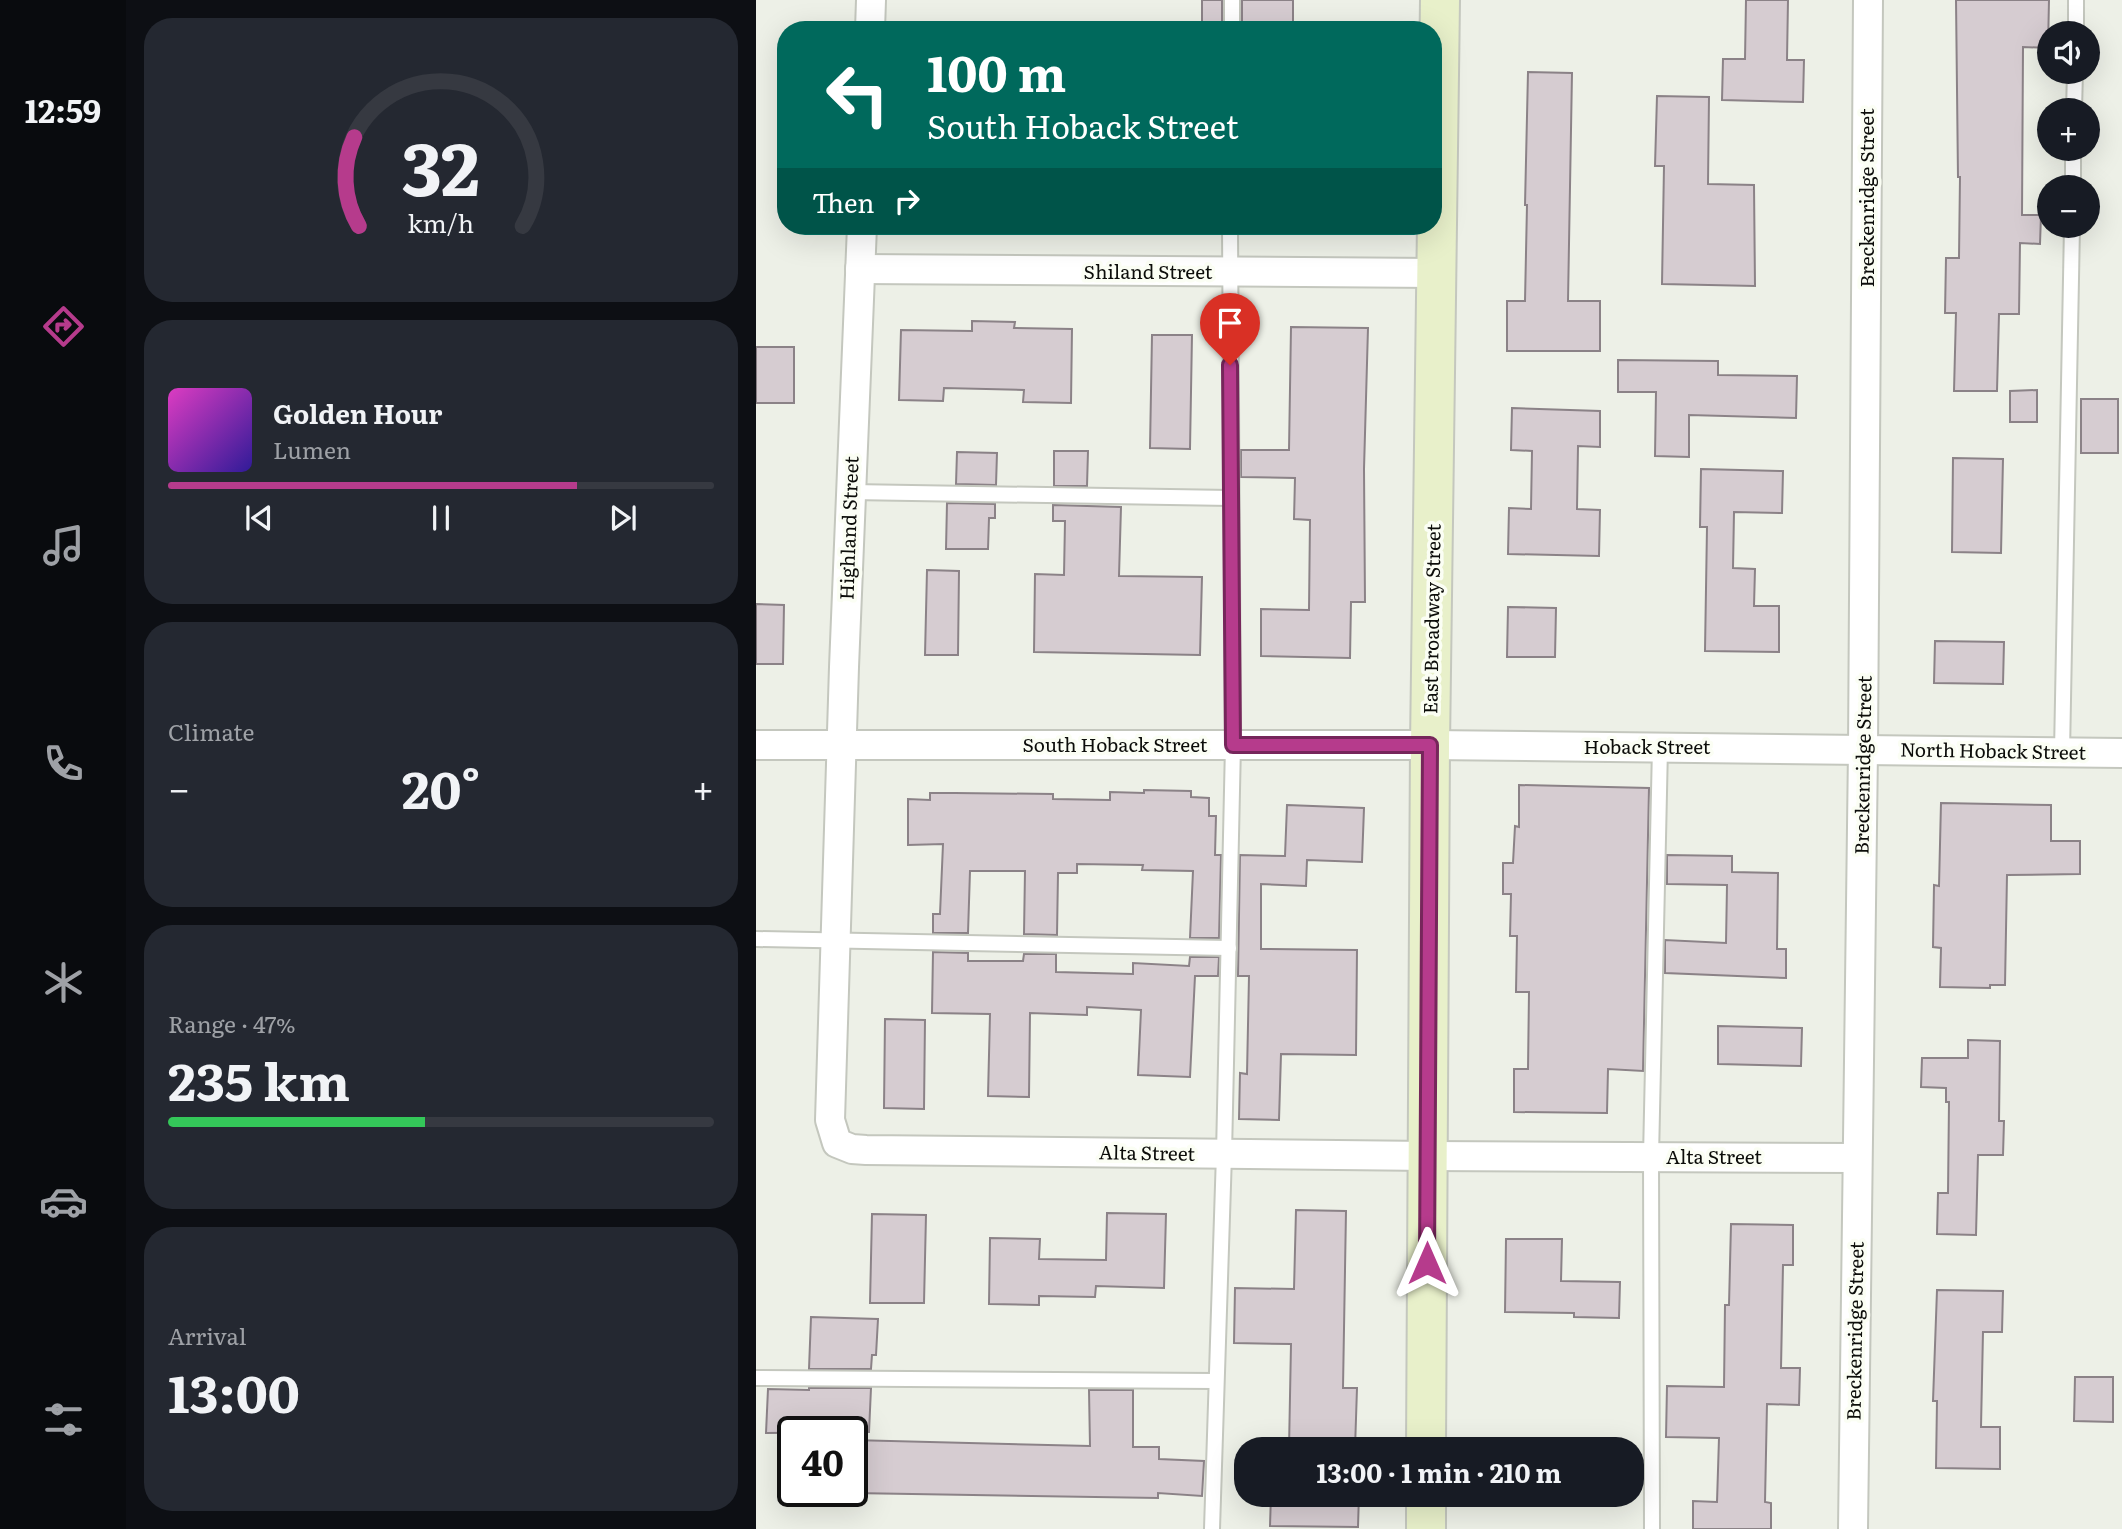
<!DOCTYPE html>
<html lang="en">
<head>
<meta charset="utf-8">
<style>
  body { margin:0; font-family:Literata,serif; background:#242831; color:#f1f3f6; height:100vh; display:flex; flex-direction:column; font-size:26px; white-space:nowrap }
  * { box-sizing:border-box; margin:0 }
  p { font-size:23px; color:#9ea1a6 }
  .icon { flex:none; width:38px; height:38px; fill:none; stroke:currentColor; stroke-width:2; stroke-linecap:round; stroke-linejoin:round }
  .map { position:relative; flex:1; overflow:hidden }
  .panel { display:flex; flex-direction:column; gap:18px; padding:18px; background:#0d0f14; width:630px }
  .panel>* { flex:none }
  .guide { position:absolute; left:21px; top:21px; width:665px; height:214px; border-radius:28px; box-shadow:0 7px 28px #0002; background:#00695c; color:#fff; overflow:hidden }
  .controls { position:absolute; left:1281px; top:21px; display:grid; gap:14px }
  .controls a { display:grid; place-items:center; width:63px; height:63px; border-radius:50%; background:#171b24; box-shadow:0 7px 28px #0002; font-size:35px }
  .speed { position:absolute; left:21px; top:1416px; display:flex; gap:14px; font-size:35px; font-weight:700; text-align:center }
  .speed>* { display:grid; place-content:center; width:91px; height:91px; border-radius:50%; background:#171b24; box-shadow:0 7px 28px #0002; line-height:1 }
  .speed .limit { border:4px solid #111; border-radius:10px; background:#fff; color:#111 }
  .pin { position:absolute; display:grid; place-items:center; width:60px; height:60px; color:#fff; margin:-72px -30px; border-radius:50% 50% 50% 0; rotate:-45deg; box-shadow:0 0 7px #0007 }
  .pin .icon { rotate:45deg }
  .me { position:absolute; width:77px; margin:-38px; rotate:0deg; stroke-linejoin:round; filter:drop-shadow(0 0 5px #0008) }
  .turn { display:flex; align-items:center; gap:24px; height:147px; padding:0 35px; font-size:32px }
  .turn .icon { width:91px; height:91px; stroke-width:2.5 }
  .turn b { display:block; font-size:49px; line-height:60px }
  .then { display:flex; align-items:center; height:66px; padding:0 35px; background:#0003; gap:14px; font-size:26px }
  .big { font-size:52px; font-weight:700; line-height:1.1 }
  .panel .card { flex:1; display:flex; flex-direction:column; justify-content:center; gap:10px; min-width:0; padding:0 24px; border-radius:28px; background:#242831 }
  .panel .dial { align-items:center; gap:0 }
  .dial svg { height:182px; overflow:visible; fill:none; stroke:#363941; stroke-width:7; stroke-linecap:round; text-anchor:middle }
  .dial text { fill:#f1f3f6; stroke:none }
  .song { display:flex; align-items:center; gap:21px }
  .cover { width:84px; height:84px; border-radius:10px; background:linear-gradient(135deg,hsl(310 70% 55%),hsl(250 70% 35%)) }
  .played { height:7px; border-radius:4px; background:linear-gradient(90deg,#b63b8c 75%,#363941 75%) }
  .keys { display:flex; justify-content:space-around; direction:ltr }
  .heat { display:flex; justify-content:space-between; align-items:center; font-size:38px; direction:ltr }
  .charge { height:10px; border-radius:5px; background:linear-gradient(90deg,#34c759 47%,#363941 0) }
  .trip { position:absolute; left:478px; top:1437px; width:410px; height:70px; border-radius:28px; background:#171b24; box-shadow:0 7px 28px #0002; font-weight:700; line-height:70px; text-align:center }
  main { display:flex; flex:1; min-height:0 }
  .tabs { display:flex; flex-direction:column; width:126px; justify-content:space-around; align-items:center; background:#090b0e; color:#9ea1a6 }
  .tabs .icon { width:49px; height:49px }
  .tabs .on { color:#b63b8c }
  .tabs b { font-size:32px; color:#f1f3f6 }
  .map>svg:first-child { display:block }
  .building { fill:#d6ccd1; stroke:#8b8287; stroke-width:2 }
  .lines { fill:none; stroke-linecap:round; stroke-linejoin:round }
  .lane-casing { stroke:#c4c7be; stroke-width:18 }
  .street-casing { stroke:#c4c7be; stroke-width:32 }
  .secondary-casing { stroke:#c4c7be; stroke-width:42 }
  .lane { stroke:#fff; stroke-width:14 }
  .street { stroke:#fff; stroke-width:28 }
  .secondary { stroke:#e8f0ca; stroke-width:38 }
  .route-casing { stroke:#76265b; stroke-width:18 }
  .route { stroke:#b63b8c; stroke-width:12 }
  .labels { text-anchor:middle; stroke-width:7; stroke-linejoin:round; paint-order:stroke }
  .street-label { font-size:19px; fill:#0c0d0a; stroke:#fbfef4 }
</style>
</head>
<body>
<main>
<nav class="tabs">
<b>12:59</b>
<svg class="icon on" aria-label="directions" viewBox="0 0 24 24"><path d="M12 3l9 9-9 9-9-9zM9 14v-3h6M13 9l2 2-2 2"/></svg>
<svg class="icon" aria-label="music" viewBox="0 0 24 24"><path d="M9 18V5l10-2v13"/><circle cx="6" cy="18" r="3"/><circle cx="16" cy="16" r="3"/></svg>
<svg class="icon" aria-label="phone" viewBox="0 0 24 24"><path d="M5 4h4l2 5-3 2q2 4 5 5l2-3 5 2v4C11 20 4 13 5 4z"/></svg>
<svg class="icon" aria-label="climate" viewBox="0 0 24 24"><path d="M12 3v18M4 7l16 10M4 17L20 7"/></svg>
<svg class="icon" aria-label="car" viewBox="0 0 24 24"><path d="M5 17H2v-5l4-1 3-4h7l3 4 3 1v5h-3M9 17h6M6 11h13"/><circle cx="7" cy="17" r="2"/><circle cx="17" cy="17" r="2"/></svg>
<svg class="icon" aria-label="filters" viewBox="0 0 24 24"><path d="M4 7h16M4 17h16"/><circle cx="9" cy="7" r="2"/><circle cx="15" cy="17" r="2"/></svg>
</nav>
<section class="panel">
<div class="card dial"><svg viewBox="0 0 100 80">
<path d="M14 69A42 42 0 1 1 86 69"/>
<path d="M14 69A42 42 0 0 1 12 30" stroke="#b63b8c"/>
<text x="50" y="56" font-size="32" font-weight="700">32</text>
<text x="50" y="72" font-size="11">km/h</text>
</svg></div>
<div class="card">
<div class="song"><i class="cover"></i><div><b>Golden Hour</b><p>Lumen</p></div></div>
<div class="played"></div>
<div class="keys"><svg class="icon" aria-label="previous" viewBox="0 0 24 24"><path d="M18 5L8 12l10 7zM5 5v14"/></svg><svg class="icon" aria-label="pause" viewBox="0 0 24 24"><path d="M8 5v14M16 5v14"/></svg><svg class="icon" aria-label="next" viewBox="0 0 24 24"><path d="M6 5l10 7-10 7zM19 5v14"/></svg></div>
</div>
<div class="card"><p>Climate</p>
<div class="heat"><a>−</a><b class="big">20°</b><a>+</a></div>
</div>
<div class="card"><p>Range · 47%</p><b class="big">235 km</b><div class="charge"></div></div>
<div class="card"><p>Arrival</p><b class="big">13:00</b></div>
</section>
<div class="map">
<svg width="1366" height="1529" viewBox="0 0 1366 1529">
  <rect width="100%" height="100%" fill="#edf0e7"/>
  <g class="building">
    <rect x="446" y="0" width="20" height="25"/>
    <polygon points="486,0 537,0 537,26 486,25"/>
    <polygon points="990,0 1032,0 1031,60 1048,60 1047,102 966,100 967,59 989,59"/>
    <polygon points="1200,0 1293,0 1292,48 1267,47 1266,215 1285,215 1284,244 1264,243 1263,314 1243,314 1241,391 1198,391 1200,313 1189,313 1190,258 1203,258 1204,177 1202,177"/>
    <polygon points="772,72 816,73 812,301 844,301 844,351 751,351 751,301 769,301 771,205 769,205"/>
    <polygon points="901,96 953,97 952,184 998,185 999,286 906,284 908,166 899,166"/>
    <polygon points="216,321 259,322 258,328 316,329 315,403 267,402 268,390 188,388 187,401 143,400 145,330 216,331"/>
    <polygon points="535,327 612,328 608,469 609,602 595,602 594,658 505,656 505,609 553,610 554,520 538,519 539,478 485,477 485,450 533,450"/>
    <polygon points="396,335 436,335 434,449 394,448"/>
    <rect x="0" y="347" width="38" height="56"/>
    <polygon points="862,360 962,361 962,375 1041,376 1040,418 933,415 933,457 899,456 900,392 862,392"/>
    <polygon points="1281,390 1281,422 1254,422 1254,391"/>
    <rect x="1325" y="399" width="37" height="54"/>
    <polygon points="756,408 844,411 844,447 822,446 821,509 844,510 843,556 752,554 753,508 775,509 776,451 755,450"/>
    <polygon points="298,451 332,451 331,486 298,486"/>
    <polygon points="201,452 241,453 240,485 200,484"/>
    <polygon points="1197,458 1247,459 1245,553 1196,552"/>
    <polygon points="945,469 1027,471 1026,513 978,512 977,568 999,569 998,606 1023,606 1023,652 949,651 951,527 944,527"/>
    <polygon points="191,503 239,504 239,518 233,518 232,549 190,549"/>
    <polygon points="297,505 365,507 363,576 446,577 444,655 278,652 279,574 308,575 309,521 297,521"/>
    <polygon points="171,570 203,571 202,655 169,655"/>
    <polygon points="0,604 28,605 27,664 0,664"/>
    <polygon points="752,607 800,608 799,657 751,657"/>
    <polygon points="1179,641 1248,642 1247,684 1178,683"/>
    <polygon points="763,785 893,788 887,1071 852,1069 851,1113 758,1112 758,1069 772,1069 773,992 760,992 761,936 754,936 755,894 747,894 747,863 757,863 759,826 763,827"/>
    <polygon points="388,790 435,791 435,797 453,798 453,816 460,816 459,855 465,855 463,938 434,938 437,871 386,870 387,865 321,864 321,873 302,873 301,935 268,934 269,871 214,871 212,933 177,933 177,914 184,914 187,844 152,845 152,799 174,800 174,793 199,793 297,794 297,799 354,800 354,792 388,793"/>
    <polygon points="1185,803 1295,805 1295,841 1324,841 1324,874 1251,875 1249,985 1234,985 1234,988 1184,987 1185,948 1177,947 1178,885 1183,886"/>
    <polygon points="531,805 608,808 606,862 551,860 550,886 505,884 505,949 601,950 600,1055 525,1054 523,1120 483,1119 484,1073 491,1074 493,976 482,976 484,855 529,856"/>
    <polygon points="911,855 976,856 976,872 1022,873 1021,949 1030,949 1030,978 909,973 909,940 970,943 971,885 911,884"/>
    <polygon points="177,952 212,953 212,961 267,961 268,954 300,954 300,972 377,974 377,963 433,966 434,957 463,957 462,976 439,976 434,1077 382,1075 385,1010 331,1007 331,1015 274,1013 273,1097 232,1096 234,1014 176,1013"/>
    <polygon points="129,1019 169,1020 168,1109 128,1108"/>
    <polygon points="962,1026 1046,1028 1045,1066 962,1064"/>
    <polygon points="1212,1040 1244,1041 1243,1121 1248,1121 1247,1155 1222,1155 1220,1235 1181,1234 1182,1193 1192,1193 1193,1102 1190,1102 1190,1088 1165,1087 1166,1058 1212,1058"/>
    <polygon points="540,1210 590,1211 587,1388 601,1388 599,1449 533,1449 535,1344 478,1343 479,1288 538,1289"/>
    <polygon points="351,1213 410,1214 408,1288 340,1286 339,1297 283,1296 283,1305 233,1304 234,1238 284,1239 283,1259 350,1260"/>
    <polygon points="116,1214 170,1215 168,1303 114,1303"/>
    <polygon points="975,1224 1037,1225 1037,1265 1027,1265 1025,1368 1044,1368 1043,1405 1011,1404 1009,1502 1015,1503 1015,1529 937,1529 937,1501 961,1502 963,1438 910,1437 911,1386 968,1387 969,1305 973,1305"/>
    <polygon points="750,1239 806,1239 805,1281 864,1282 863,1318 818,1317 818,1313 749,1312"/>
    <polygon points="1181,1290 1247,1291 1246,1332 1227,1332 1225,1427 1244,1427 1244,1469 1180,1468 1181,1401 1177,1401"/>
    <polygon points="55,1317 122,1319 120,1355 116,1355 115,1369 53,1369"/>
    <polygon points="1319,1377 1357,1377 1357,1422 1318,1421"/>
    <polygon points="53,1388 115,1388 113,1432 10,1433 12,1389 53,1390"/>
    <polygon points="333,1390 377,1390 377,1447 403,1447 403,1459 448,1461 446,1496 402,1493 402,1498 96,1493 96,1440 334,1446"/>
    <polygon points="515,1494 603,1494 602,1527 514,1526"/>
  </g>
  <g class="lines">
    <defs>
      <g id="lane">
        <polyline points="476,30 476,0"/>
        <polyline points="1320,33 1320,0"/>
        <polyline points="1318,110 1319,72"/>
        <polyline points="1317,187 1317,149"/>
        <polyline points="95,492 475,498"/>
        <polyline points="1306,752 1316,226"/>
        <polyline points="0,939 473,948"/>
        <polyline points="0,1378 460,1381"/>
        <polyline points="456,1529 468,1154 477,745 474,226"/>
        <polyline points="896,1529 895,1157 904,747"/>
      </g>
      <g id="street">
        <polyline points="114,30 115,0"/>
        <polyline points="106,226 88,667 74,1120 81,1143 96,1149 110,1150 672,1156 1101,1158"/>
        <polyline points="104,269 680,273"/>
        <polyline points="0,745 674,745 1366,753"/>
        <polyline points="1097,1529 1107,749 1112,0"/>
      </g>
      <g id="secondary">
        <polyline points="670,1449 674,745 684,0"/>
        <polyline points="670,1529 670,1494"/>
      </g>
    </defs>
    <use href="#lane" class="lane-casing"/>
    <use href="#street" class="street-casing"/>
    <use href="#secondary" class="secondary-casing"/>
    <use href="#lane" class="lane"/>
    <use href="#street" class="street"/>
    <use href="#secondary" class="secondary"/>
  </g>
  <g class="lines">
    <defs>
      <polyline id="route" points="474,365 477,745 674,745 671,1263"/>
    </defs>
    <use href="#route" class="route-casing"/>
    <use href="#route" class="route"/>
  </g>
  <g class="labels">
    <g class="street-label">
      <text transform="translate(1111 198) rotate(-90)" y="7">Breckenridge Street</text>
      <text x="392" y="279">Shiland Street</text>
      <text transform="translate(93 528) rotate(-88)" y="7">Highland Street</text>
      <text transform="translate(676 619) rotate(-89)" y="7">East Broadway Street</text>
      <text x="359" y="752">South Hoback Street</text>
      <text x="891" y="754">Hoback Street</text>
      <text transform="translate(1237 751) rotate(1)" y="7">North Hoback Street</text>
      <text transform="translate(1107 765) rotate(-89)" y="7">Breckenridge Street</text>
      <text transform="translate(391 1153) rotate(1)" y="7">Alta Street</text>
      <text x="958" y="1164">Alta Street</text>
      <text transform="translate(1099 1331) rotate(-89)" y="7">Breckenridge Street</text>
    </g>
  </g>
</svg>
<div class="controls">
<a><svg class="icon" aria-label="sound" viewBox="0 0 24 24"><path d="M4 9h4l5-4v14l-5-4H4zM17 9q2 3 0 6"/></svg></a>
<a>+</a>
<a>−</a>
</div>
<div class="speed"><div class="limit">40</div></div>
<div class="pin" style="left:474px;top:365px;background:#d93025"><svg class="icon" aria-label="arrive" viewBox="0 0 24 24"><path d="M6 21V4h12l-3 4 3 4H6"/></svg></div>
<svg class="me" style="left:671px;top:1263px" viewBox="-20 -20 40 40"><path d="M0-17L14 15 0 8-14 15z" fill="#b63b8c" stroke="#fff" stroke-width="4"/></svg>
<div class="trip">13:00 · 1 min · 210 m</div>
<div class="guide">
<div class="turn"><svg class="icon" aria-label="left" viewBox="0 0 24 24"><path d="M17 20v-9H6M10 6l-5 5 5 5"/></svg><div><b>100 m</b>South Hoback Street</div></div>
<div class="then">Then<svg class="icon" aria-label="right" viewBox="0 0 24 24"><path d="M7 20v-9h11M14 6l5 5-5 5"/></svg></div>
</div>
</div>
</main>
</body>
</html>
